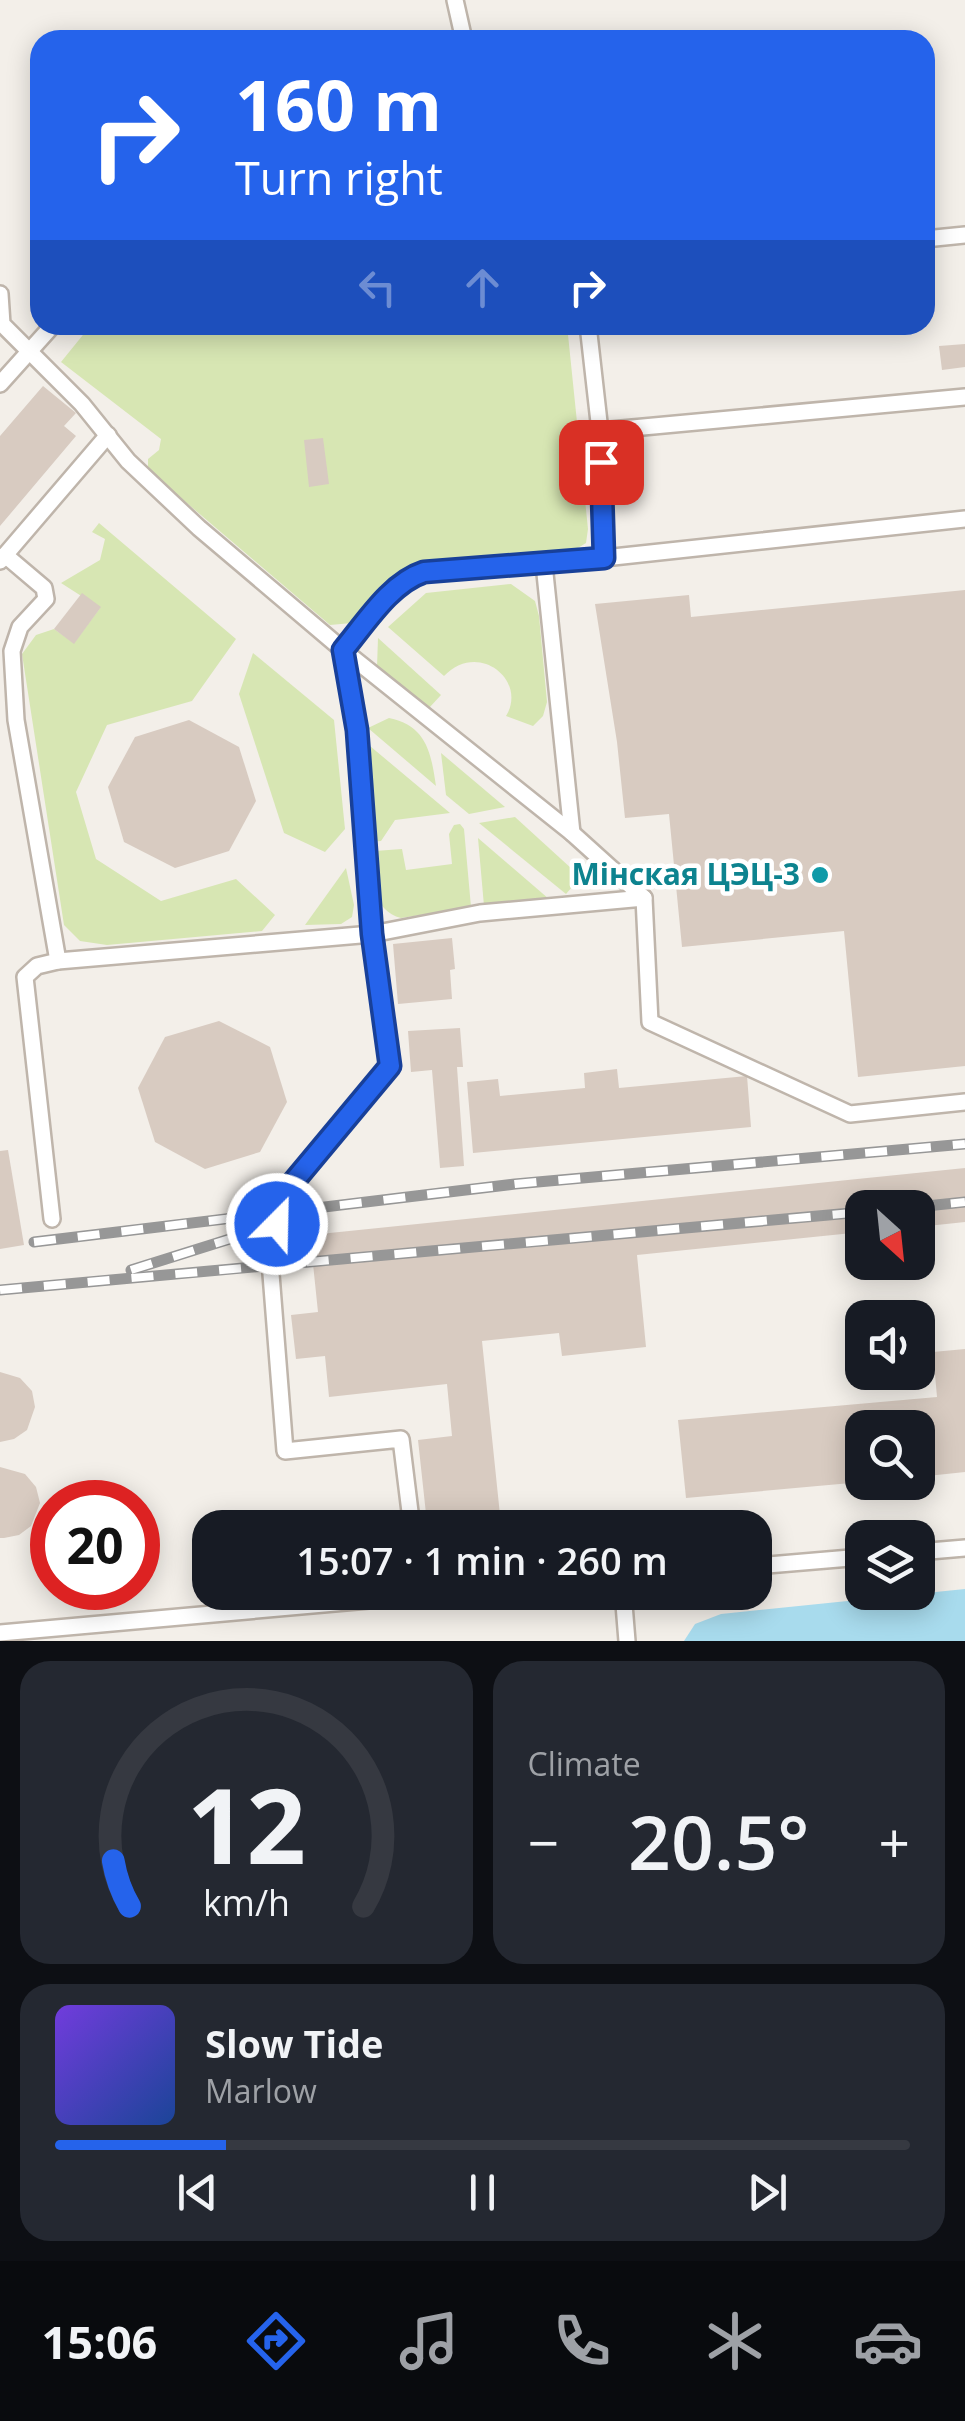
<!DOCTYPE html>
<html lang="en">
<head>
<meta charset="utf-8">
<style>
  body { margin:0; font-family:"Open Sans",sans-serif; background:#242831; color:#f1f3f6; height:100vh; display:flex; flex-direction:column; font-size:38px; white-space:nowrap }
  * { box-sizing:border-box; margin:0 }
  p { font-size:32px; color:#9ea1a6 }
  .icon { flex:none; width:55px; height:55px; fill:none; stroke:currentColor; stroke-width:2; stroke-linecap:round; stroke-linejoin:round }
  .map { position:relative; height:1641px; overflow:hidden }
  .details { display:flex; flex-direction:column; gap:20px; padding:20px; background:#0d0f14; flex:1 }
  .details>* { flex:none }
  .guide { position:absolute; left:30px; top:30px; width:905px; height:305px; border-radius:30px; box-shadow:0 5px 25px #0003; background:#2563eb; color:#fff; overflow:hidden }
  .needle { width:65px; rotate:153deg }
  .buttons { position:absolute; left:845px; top:1190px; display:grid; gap:20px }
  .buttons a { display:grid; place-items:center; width:90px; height:90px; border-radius:20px; background:#171b24; box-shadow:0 5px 25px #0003; font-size:50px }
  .speed { position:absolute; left:30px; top:1480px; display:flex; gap:20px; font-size:50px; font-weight:700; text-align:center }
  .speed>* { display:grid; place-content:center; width:130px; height:130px; border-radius:50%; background:#171b24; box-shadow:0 5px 25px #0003; line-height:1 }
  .speed .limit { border:15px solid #d22; background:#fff; color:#111 }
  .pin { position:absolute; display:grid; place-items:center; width:85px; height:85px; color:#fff; margin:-42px; border-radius:20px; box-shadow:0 5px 15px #0006 }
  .me { position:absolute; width:110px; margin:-55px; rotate:23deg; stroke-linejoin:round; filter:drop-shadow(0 0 8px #0008) }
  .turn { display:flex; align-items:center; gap:35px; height:210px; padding:0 40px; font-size:45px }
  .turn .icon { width:130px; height:130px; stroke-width:2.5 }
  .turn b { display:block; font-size:70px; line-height:85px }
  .lanes { display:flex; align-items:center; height:95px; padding:0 40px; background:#0003; justify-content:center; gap:50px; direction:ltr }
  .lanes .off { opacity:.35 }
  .big { font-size:75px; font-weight:600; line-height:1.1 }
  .details .widget { flex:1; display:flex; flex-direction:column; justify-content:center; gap:15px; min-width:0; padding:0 35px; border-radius:30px; background:#242831 }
  .details .dial { align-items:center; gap:0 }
  .dial svg { height:260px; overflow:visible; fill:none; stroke:#363941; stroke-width:7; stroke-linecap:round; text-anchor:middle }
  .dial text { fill:#f1f3f6; stroke:none }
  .song { display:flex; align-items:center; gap:30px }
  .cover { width:120px; height:120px; border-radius:15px; background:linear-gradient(135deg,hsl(260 70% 55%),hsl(220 70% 35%)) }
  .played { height:10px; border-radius:5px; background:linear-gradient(90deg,#2563eb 20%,#363941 20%) }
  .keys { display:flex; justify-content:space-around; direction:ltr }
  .heat { display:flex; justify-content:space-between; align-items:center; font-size:55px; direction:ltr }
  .details .tiles { flex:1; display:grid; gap:20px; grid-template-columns:1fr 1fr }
  .widget:last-child { grid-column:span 2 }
  .trip { position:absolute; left:192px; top:1510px; width:580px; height:100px; border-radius:30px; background:#171b24; box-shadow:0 5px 25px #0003; font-weight:600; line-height:100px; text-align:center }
  .tab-bar { display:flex; height:160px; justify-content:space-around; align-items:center; background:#090b0e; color:#9ea1a6 }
  .tab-bar .icon { width:70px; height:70px }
  .tab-bar .on { color:#2563eb }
  .tab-bar b { font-size:45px; color:#f1f3f6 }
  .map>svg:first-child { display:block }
  .green { fill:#d7e6b3 }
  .water { fill:#a8dbed }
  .building { fill:#d8cbc1 }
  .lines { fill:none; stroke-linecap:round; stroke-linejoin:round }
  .lane-casing { stroke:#bfb5ab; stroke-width:20 }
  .lane { stroke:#fff; stroke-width:15 }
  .rail-casing { stroke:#979797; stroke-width:11 }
  .rail { stroke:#fff; stroke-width:8; stroke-dasharray:22; stroke-linecap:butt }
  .route-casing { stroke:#184099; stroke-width:25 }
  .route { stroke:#2563eb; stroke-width:18 }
  .culture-dot { fill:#0f9aa8; stroke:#fff; stroke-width:4 }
  .labels { text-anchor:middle; stroke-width:9; stroke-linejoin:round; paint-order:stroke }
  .culture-label { font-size:30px; font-weight:bold; fill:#0d838f; stroke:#fff; text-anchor:end }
</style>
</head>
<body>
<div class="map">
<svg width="965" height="1641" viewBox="0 0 965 1641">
  <rect width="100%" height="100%" fill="#f3efe9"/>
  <g class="green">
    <polygon points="91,325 567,325 588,529 586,543 568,554 404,568 352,623 330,625 148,470 148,459 159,450 161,439 61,362"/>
    <polygon points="99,523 236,639 192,701 107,725 76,792 96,859 161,901 236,879 275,915 262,931 107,945 80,941 64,925 22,654 36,635 54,629 74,643 100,608 61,583 100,560 105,539 92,532"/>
    <path d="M511,584L535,601L539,616L547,702L543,716L533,726L506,716C528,680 478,640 444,676L388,627L426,593Z"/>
    <polygon points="378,638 441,695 429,708 377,667"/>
    <polygon points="253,653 334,720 345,829 325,852 284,833 239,694"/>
    <path d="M389,718C427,726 431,753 436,786L368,728Z"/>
    <polygon points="364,741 450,813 395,820 381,841 370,842"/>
    <polygon points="441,753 505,807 469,814 446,795"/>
    <polygon points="515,817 572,869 572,887 566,894 479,823"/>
    <path d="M460,824L464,829L471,907L401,918C374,912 366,874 375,851L402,849L406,870L452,864L449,834L454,825Z"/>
    <polygon points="478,838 549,899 484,906"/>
    <polygon points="346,868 354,905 352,917 341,924 305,925"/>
  </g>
  <polygon class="water" points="965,1589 965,1641 684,1641 695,1624 721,1614"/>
  <g class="building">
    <polygon points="965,344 965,367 942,370 939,346"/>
    <polygon points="43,386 76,413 64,426 76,436 0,526 0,436"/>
    <polygon points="323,438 329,484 309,487 304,440"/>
    <polygon points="965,590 965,1066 858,1077 844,931 682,947 669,814 625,818 617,742 595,604 689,595 691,617"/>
    <polygon points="82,593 101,607 74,644 54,629"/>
    <polygon points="189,720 239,747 256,801 229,851 175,868 124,842 108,787 135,737"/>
    <polygon points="452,938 455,969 450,970 452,999 398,1004 393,944"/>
    <polygon points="219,1021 270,1047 287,1102 260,1152 205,1169 155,1142 138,1088 165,1037"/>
    <polygon points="460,1028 463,1067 457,1067 464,1166 440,1168 432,1070 411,1072 408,1031"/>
    <polygon points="617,1069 619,1088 747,1076 751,1127 473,1153 467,1082 498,1079 500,1096 585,1088 584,1073"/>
    <polygon points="8,1150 24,1245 0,1249 0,1151"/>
    <polygon points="965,1168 965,1222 918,1227 918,1208 862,1208 862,1232 637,1255 646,1347 562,1356 559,1333 482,1341 500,1515 427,1523 418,1440 452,1436 447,1384 329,1397 325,1356 296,1359 291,1315 318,1312 310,1235"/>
    <polygon points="965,1349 965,1472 918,1477 918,1428 862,1428 862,1482 686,1498 678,1420 937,1397 933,1352"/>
    <polygon points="0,1372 20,1378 32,1391 35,1407 27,1430 14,1439 0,1442"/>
    <polygon points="0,1467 25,1474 36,1487 40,1503 31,1526 19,1535 4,1538 0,1538"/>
  </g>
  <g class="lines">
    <defs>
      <g id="lane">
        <polyline points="455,0 464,40"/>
        <polyline points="925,239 965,235"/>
        <polyline points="0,294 2,324 82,404 128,461 199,528 343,650 572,833 644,898 650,1022 850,1114 965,1102"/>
        <polyline points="588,325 600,431 604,558"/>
        <polyline points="0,384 53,325"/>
        <polyline points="600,431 965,397"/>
        <polyline points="5,555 44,588 46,599 20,627 12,651 16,720 58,961 372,934 390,1066 290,1186 269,1249 285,1451 401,1439 412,1528"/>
        <polyline points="0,561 108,435"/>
        <polyline points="544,564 572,833"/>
        <polyline points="644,898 480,913 372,934 357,729 343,650 399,585 424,572 604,558 965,519"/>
        <polyline points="52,1219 25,977 37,966 58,961"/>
        <polyline points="918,1552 965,1548"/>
        <polyline points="755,1566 862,1557"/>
        <polyline points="623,1592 627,1641"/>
        <polyline points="0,1633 459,1592"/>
      </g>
    </defs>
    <use href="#lane" class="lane-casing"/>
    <use href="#lane" class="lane"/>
    <defs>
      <g id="rail">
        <polyline points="907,1208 965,1202"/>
        <polyline points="34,1242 515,1184 965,1144"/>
        <polyline points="131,1270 284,1222"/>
        <polyline points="0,1290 862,1212"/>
      </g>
    </defs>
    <use href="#rail" class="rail-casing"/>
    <use href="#rail" class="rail"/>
  </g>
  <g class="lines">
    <defs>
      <path id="route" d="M277,1224L290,1186L390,1066L372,934L357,730L343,650C365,624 390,583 424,572L604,558L601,462"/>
    </defs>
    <use href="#route" class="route-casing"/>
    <use href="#route" class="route"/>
  </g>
  <circle class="culture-dot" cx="820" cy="875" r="10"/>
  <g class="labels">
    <g class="culture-label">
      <text x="800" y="885">Мінская ЦЭЦ-3</text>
    </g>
  </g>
</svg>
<div class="buttons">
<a><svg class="needle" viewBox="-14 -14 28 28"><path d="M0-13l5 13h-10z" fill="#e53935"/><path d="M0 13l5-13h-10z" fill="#9ea1a6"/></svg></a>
<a><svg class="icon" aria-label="sound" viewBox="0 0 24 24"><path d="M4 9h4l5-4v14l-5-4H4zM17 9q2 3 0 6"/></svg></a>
<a><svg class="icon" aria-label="search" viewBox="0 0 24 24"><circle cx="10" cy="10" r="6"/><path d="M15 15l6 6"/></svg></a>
<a><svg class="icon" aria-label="layers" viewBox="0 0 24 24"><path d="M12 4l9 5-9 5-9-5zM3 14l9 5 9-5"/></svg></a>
</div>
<div class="speed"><div class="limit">20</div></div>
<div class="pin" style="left:601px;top:462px;background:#d93025"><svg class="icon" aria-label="arrive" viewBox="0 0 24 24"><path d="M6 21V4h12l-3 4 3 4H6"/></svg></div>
<svg class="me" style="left:277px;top:1224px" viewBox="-20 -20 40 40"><circle r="17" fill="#2563eb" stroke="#fff" stroke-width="3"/><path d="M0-11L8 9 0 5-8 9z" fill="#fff"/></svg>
<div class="trip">15:07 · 1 min · 260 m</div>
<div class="guide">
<div class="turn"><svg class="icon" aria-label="right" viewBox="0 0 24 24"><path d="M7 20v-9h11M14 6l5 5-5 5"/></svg><div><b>160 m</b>Turn right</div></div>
<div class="lanes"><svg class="icon off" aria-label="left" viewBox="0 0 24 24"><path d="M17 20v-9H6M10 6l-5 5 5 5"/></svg><svg class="icon off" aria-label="ahead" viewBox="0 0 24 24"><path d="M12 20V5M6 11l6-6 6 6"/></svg><svg class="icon" aria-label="right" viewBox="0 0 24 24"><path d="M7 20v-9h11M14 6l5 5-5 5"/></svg></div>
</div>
</div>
<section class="details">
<div class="tiles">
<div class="widget dial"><svg viewBox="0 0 100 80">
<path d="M14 69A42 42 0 1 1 86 69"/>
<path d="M14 69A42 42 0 0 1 9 55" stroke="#2563eb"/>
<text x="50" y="56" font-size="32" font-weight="700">12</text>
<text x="50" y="72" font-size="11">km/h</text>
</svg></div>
<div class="widget"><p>Climate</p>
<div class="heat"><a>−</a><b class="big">20.5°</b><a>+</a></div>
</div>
<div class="widget">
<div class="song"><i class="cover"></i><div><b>Slow Tide</b><p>Marlow</p></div></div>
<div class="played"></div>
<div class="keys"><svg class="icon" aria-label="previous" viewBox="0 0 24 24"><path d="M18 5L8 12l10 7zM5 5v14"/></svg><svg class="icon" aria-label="pause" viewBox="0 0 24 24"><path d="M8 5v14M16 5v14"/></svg><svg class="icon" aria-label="next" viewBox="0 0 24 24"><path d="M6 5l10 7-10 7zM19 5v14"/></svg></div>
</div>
</div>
</section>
<nav class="tab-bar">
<b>15:06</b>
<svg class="icon on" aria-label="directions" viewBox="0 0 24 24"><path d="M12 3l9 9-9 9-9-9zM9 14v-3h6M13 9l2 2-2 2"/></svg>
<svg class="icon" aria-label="music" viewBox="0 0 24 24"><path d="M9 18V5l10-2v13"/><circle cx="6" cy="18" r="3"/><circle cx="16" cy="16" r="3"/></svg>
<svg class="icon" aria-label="phone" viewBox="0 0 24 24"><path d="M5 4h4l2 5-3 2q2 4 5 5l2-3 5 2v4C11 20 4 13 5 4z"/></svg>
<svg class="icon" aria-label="climate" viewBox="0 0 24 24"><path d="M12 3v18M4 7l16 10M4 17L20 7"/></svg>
<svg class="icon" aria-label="car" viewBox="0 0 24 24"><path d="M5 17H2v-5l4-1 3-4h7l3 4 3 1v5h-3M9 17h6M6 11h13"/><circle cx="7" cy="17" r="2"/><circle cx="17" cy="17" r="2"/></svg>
</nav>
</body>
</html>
